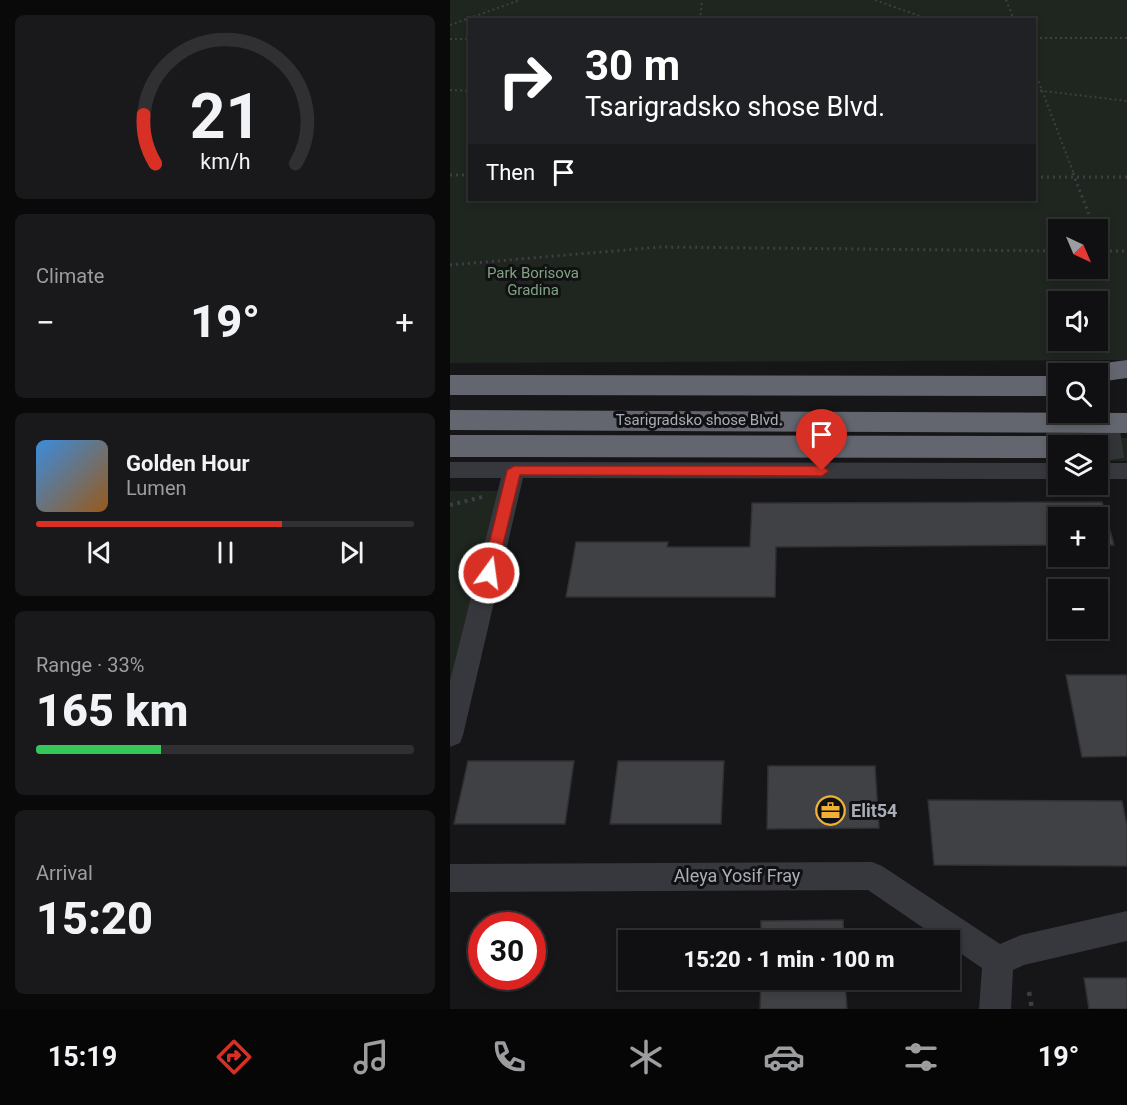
<!DOCTYPE html>
<html lang="en">
<head>
<meta charset="utf-8">
<style>
  body { margin:0; font-family:Roboto,sans-serif; background:#19191b; color:#f1f3f6; height:100vh; display:flex; flex-direction:column; font-size:22px; white-space:nowrap }
  * { box-sizing:border-box; margin:0 }
  p { font-size:20px; color:#9c9d9f }
  .icon { flex:none; width:33px; height:33px; fill:none; stroke:currentColor; stroke-width:2; stroke-linecap:round; stroke-linejoin:round }
  .map { position:relative; flex:1; overflow:hidden }
  .sheet { display:flex; flex-direction:column; gap:15px; padding:15px; background:#09090a; width:450px }
  .sheet>* { flex:none }
  .top-card { position:absolute; left:18px; top:18px; width:568px; height:183px; border-radius:0px; box-shadow:0 3px 9px #0003,0 0 0 2px #303032; background:#202124; color:#fff; overflow:hidden }
  .needle { width:39px; rotate:136deg }
  .fabs { position:absolute; left:598px; top:219px; display:grid; gap:12px }
  .fabs a { display:grid; place-items:center; width:60px; height:60px; border-radius:0px; background:#101012; box-shadow:0 3px 9px #0003,0 0 0 2px #303032; font-size:30px }
  .speed { position:absolute; left:18px; top:912px; display:flex; gap:12px; font-size:30px; font-weight:700; text-align:center }
  .speed>* { display:grid; place-content:center; width:78px; height:78px; border-radius:50%; background:#101012; box-shadow:0 3px 9px #0003,0 0 0 2px #303032; line-height:1 }
  .speed .limit { border:9px solid #d22; background:#fff; color:#111 }
  .pin { position:absolute; display:grid; place-items:center; width:51px; height:51px; color:#fff; margin:-62px -26px; border-radius:50% 50% 50% 0; rotate:-45deg; box-shadow:0 0 6px #0007 }
  .pin .icon { rotate:45deg }
  .me { position:absolute; width:66px; margin:-33px; rotate:14deg; stroke-linejoin:round; filter:drop-shadow(0 0 4px #0008) }
  .turn { display:flex; align-items:center; gap:21px; height:126px; padding:0 18px; font-size:27px }
  .turn .icon { width:78px; height:78px; stroke-width:2.5 }
  .turn b { display:block; font-size:42px; line-height:51px }
  .then { display:flex; align-items:center; height:57px; padding:0 18px; background:#0003; gap:12px; font-size:22px }
  .big { font-size:45px; font-weight:800; line-height:1.1 }
  .sheet .tile { flex:1; display:flex; flex-direction:column; justify-content:center; gap:9px; min-width:0; padding:0 21px; border-radius:9px; background:#19191b }
  .sheet .dial { align-items:center; gap:0 }
  .dial svg { height:156px; overflow:visible; fill:none; stroke:#303032; stroke-width:7; stroke-linecap:round; text-anchor:middle }
  .dial text { fill:#f1f3f6; stroke:none }
  .song { display:flex; align-items:center; gap:18px }
  .cover { width:72px; height:72px; border-radius:9px; background:linear-gradient(135deg,hsl(210 70% 55%),hsl(30 70% 35%)) }
  .played { height:6px; border-radius:3px; background:linear-gradient(90deg,#d93025 65%,#303032 65%) }
  .keys { display:flex; justify-content:space-around; direction:ltr }
  .heat { display:flex; justify-content:space-between; align-items:center; font-size:33px; direction:ltr }
  .charge { height:9px; border-radius:4px; background:linear-gradient(90deg,#34c759 33%,#303032 0) }
  .trip { position:absolute; left:168px; top:930px; width:342px; height:60px; border-radius:0px; background:#101012; box-shadow:0 3px 9px #0003,0 0 0 2px #303032; font-weight:800; line-height:60px; text-align:center }
  .dock { display:flex; height:96px; justify-content:space-around; align-items:center; background:#060607; color:#9c9d9f }
  .dock .icon { width:42px; height:42px }
  .dock .selected { color:#d93025 }
  .dock b { font-size:27px; color:#f1f3f6 }
  main { display:flex; flex:1; min-height:0 }
  .map>svg:first-child { display:block }
  .green { fill:#1e261f; fill-rule:evenodd }
  .building { fill:#404145; stroke:#303034; stroke-width:1.5 }
  .lines { fill:none; stroke-linecap:round; stroke-linejoin:round }
  .highway-tunnel { stroke:#333438; stroke-width:34; stroke-dasharray:34 16; stroke-linecap:butt }
  .path-far3 { stroke:#3d3f44; stroke-width:2; stroke-dasharray:2 3; stroke-linecap:butt }
  .path-far2 { stroke:#3d3f44; stroke-width:3; stroke-dasharray:2 4; stroke-linecap:butt }
  .path-far1 { stroke:#3d3f44; stroke-width:4; stroke-dasharray:3 4.5; stroke-linecap:butt }
  .path { stroke:#3d3f44; stroke-width:4.5; stroke-dasharray:4 6; stroke-linecap:butt }
  .street { fill:#37383d; fill-rule:evenodd }
  .highway { fill:#63666e; fill-rule:evenodd }
  .route { fill:#d93025; stroke:#8d1f18; stroke-width:1.5 }
  .labels { text-anchor:middle; stroke-width:6; stroke-linejoin:round; paint-order:stroke }
  .park-label { font-size:15px; fill:#7fa381; stroke:#111113 }
  .street-label { font-size:15px; fill:#a8adb8; stroke:#111113 }
  .near-poi-label { font-size:18px; font-weight:bold; fill:#a8adb8; stroke:#111113; text-anchor:start }
  .near-street-label { font-size:18px; fill:#a8adb8; stroke:#111113 }
</style>
</head>
<body>
<main>
<section class="sheet">
<div class="tile dial"><svg viewBox="0 0 100 80">
<path d="M14 69A42 42 0 1 1 86 69"/>
<path d="M14 69A42 42 0 0 1 8 44" stroke="#d93025"/>
<text x="50" y="56" font-size="32" font-weight="700">21</text>
<text x="50" y="72" font-size="11">km/h</text>
</svg></div>
<div class="tile"><p>Climate</p>
<div class="heat"><a>−</a><b class="big">19°</b><a>+</a></div>
</div>
<div class="tile">
<div class="song"><i class="cover"></i><div><b>Golden Hour</b><p>Lumen</p></div></div>
<div class="played"></div>
<div class="keys"><svg class="icon" aria-label="previous" viewBox="0 0 24 24"><path d="M18 5L8 12l10 7zM5 5v14"/></svg><svg class="icon" aria-label="pause" viewBox="0 0 24 24"><path d="M8 5v14M16 5v14"/></svg><svg class="icon" aria-label="next" viewBox="0 0 24 24"><path d="M6 5l10 7-10 7zM19 5v14"/></svg></div>
</div>
<div class="tile"><p>Range · 33%</p><b class="big">165 km</b><div class="charge"></div></div>
<div class="tile"><p>Arrival</p><b class="big">15:20</b></div>
</section>
<div class="map">
<svg width="677" height="1009" viewBox="0 0 677 1009">
  <rect width="100%" height="100%" fill="#161618"/>
  <g class="green">
    <path d="M0,0H677V360L0,363ZM20,20H585V200H20ZM609,230H648V268H609ZM609,302H648V340H609Z"/>
    <polygon points="626,437 677,438 677,461 648,461 648,446 629,445"/>
    <polygon points="0,491 52,491 0,719"/>
  </g>
  <g class="building">
    <polygon points="652,502 664,545 648,545 648,518 609,518 609,545 326,547 325,597 116,597 126,542 218,542 217,547 300,547 302,503"/>
    <polygon points="616,675 677,675 677,756 632,757"/>
    <polygon points="18,761 124,761 115,824 4,824"/>
    <polygon points="168,761 274,761 271,824 160,824"/>
    <polygon points="318,766 425,766 429,828 317,829"/>
    <polygon points="478,800 672,801 677,825 677,866 484,865"/>
    <polygon points="393,920 394,940 311,940 311,921"/>
    <polygon points="634,978 677,978 677,1009 639,1009"/>
    <polygon points="311,980 395,980 397,1009 310,1009"/>
  </g>
  <g class="lines">
    <polyline class="highway-tunnel" points="638,446 677,440"/>
    <g class="path-far3">
      <polyline points="425,0 481,20"/>
      <polyline points="556,0 564,20"/>
      <polyline points="250,20 252,0"/>
      <polyline points="0,25 70,0"/>
      <polyline points="585,38 677,38"/>
      <polyline points="0,39 20,39"/>
      <polyline points="585,72 624,174"/>
      <polyline points="0,90 20,91"/>
      <polyline points="585,90 677,101"/>
    </g>
    <g class="path-far2">
      <polyline points="623,173 645,230"/>
      <polyline points="0,175 20,175"/>
      <polyline points="585,177 677,177"/>
      <polyline points="648,237 653,251"/>
      <polyline points="648,251 677,251"/>
      <polyline points="0,265 210,247 609,251"/>
    </g>
    <polyline class="path-far1" points="0,505 32,497"/>
    <polyline class="path" points="579,992 582,1009"/>
    <g class="street">
      <polygon points="0,462 609,463 609,479 73,478 13,735 10,743 0,747 0,681 51,478 0,478"/>
      <rect x="648" y="463" width="29" height="16"/>
      <polygon points="422,862 432,866 550,944 571,935 677,911 677,941 574,965 563,970 561,1009 529,1009 532,968 500,946 500,940 491,940 418,890 0,892 0,864"/>
    </g>
    <g class="highway">
      <polygon points="677,360 677,378 648,382 648,374 621,374 625,367"/>
      <polygon points="0,375 609,376 609,396 0,395"/>
      <polygon points="0,410 677,413 677,433 0,430"/>
      <polygon points="0,435 609,436 620,439 624,446 609,446 609,458 0,457"/>
    </g>
  </g>
  <polygon class="route" points="64,466 372,466 379,471 372,476 70,475 46,573 44,577 34,577 32,573 57,470"/>
  <defs>
    <symbol id="office-ring" viewBox="-11 -11 22 22"><circle r="9.5" fill="#111113" stroke="#f2b134" stroke-width="1.5"/><path d="M-6-3h4V-5.5h4V-3h4V5H-6ZM-1-4.5V-3h2v-1.5ZM-6 0V1H6V0Z" fill="#f2b134"/></symbol>
  </defs>
  <g fill-rule="evenodd">
    <use href="#office-ring" x="364" y="794" width="33" height="33"/>
  </g>
  <g class="labels">
    <g class="park-label">
      <text x="83" y="278">Park Borisova<tspan x="83" dy="17">Gradina</tspan></text>
    </g>
    <g class="street-label">
      <text x="249" y="425">Tsarigradsko shose Blvd.</text>
    </g>
    <g class="near-poi-label">
      <text x="401" y="817">Elit54</text>
    </g>
    <g class="near-street-label">
      <text x="287" y="882">Aleya Yosif Fray</text>
    </g>
  </g>
</svg>
<div class="fabs">
<a><svg class="needle" viewBox="-14 -14 28 28"><path d="M0-13l5 13h-10z" fill="#e53935"/><path d="M0 13l5-13h-10z" fill="#9c9d9f"/></svg></a>
<a><svg class="icon" aria-label="sound" viewBox="0 0 24 24"><path d="M4 9h4l5-4v14l-5-4H4zM17 9q2 3 0 6"/></svg></a>
<a><svg class="icon" aria-label="search" viewBox="0 0 24 24"><circle cx="10" cy="10" r="6"/><path d="M15 15l6 6"/></svg></a>
<a><svg class="icon" aria-label="layers" viewBox="0 0 24 24"><path d="M12 4l9 5-9 5-9-5zM3 14l9 5 9-5"/></svg></a>
<a>+</a>
<a>−</a>
</div>
<div class="speed"><div class="limit">30</div></div>
<div class="pin" style="left:372px;top:471px;background:#d93025"><svg class="icon" aria-label="arrive" viewBox="0 0 24 24"><path d="M6 21V4h12l-3 4 3 4H6"/></svg></div>
<svg class="me" style="left:39px;top:573px" viewBox="-20 -20 40 40"><circle r="17" fill="#d93025" stroke="#fff" stroke-width="3"/><path d="M0-11L8 9 0 5-8 9z" fill="#fff"/></svg>
<div class="trip">15:20 · 1 min · 100 m</div>
<div class="top-card">
<div class="turn"><svg class="icon" aria-label="right" viewBox="0 0 24 24"><path d="M7 20v-9h11M14 6l5 5-5 5"/></svg><div><b>30 m</b>Tsarigradsko shose Blvd.</div></div>
<div class="then">Then<svg class="icon" aria-label="arrive" viewBox="0 0 24 24"><path d="M6 21V4h12l-3 4 3 4H6"/></svg></div>
</div>
</div>
</main>
<nav class="dock">
<b>15:19</b>
<svg class="icon selected" aria-label="directions" viewBox="0 0 24 24"><path d="M12 3l9 9-9 9-9-9zM9 14v-3h6M13 9l2 2-2 2"/></svg>
<svg class="icon" aria-label="music" viewBox="0 0 24 24"><path d="M9 18V5l10-2v13"/><circle cx="6" cy="18" r="3"/><circle cx="16" cy="16" r="3"/></svg>
<svg class="icon" aria-label="phone" viewBox="0 0 24 24"><path d="M5 4h4l2 5-3 2q2 4 5 5l2-3 5 2v4C11 20 4 13 5 4z"/></svg>
<svg class="icon" aria-label="climate" viewBox="0 0 24 24"><path d="M12 3v18M4 7l16 10M4 17L20 7"/></svg>
<svg class="icon" aria-label="car" viewBox="0 0 24 24"><path d="M5 17H2v-5l4-1 3-4h7l3 4 3 1v5h-3M9 17h6M6 11h13"/><circle cx="7" cy="17" r="2"/><circle cx="17" cy="17" r="2"/></svg>
<svg class="icon" aria-label="filters" viewBox="0 0 24 24"><path d="M4 7h16M4 17h16"/><circle cx="9" cy="7" r="2"/><circle cx="15" cy="17" r="2"/></svg>
<b>19°</b>
</nav>
</body>
</html>
